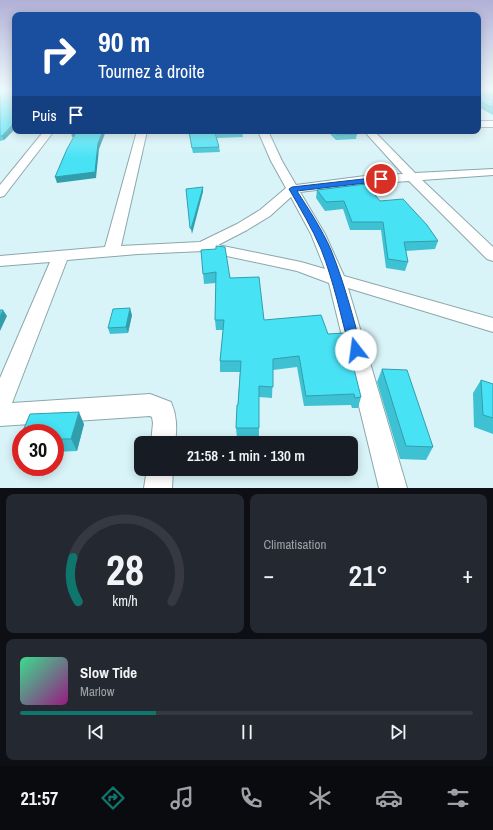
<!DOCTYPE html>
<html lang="fr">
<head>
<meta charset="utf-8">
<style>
  body { margin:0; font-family:"Archivo Narrow",sans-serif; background:#242831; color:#f1f3f6; height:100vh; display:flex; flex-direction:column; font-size:15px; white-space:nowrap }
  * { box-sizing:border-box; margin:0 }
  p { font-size:13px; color:#9ea1a6 }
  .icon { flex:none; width:22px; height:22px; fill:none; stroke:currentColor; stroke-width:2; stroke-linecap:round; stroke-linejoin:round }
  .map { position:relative; height:488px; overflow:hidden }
  .sheet { display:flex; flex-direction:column; gap:6px; padding:6px; background:#0d0f14; flex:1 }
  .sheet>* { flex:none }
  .banner { position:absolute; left:12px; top:12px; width:469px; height:122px; border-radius:8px; box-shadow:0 2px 10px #0003; background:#1a4fa0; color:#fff; overflow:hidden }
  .speed { position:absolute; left:12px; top:424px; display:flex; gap:8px; font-size:20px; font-weight:700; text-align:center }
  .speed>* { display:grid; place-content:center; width:52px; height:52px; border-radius:50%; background:#171b24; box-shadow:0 2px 10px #0003; line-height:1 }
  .speed .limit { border:6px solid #d22; background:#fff; color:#111 }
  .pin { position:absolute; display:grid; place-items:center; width:34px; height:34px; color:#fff; margin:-17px; border:2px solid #fff; border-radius:50%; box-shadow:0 1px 4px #0007 }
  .me { position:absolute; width:44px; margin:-22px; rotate:345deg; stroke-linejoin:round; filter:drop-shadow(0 0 3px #0008) }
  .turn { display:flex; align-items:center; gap:14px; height:84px; padding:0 20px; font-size:18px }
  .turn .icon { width:52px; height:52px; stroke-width:2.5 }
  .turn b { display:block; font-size:28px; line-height:34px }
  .then { display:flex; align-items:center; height:38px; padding:0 20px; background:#0003; gap:8px; font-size:15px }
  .big { font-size:30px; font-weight:600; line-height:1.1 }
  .sheet .widget { flex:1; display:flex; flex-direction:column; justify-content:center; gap:6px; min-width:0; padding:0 14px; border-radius:8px; background:#242831 }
  .sheet .dial { align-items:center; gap:0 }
  .dial svg { height:104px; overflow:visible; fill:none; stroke:#363941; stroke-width:7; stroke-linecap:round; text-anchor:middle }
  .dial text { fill:#f1f3f6; stroke:none }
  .song { display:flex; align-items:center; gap:12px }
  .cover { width:48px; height:48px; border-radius:6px; background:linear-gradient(135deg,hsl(150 70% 55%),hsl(310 70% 35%)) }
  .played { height:4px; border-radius:2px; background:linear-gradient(90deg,#0f766e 30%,#363941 30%) }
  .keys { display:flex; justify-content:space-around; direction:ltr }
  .heat { display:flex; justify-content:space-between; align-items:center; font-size:22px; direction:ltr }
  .sheet .tiles { flex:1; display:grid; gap:6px; grid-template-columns:1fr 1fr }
  .widget:last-child { grid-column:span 2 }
  .trip { position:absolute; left:134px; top:436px; width:224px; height:40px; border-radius:8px; background:#171b24; box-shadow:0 2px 10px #0003; font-weight:600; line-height:40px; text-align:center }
  .dock { display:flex; height:64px; justify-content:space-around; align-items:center; background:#090b0e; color:#9ea1a6 }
  .dock .icon { width:28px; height:28px }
  .dock .selected { color:#0f766e }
  .dock b { font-size:18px; color:#f1f3f6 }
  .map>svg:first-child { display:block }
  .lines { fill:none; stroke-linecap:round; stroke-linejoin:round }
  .minor-casing { stroke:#8ca7aa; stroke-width:2 }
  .minor { fill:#fff; fill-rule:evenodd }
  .wall { fill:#3ec2d3 }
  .shaded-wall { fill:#329eac }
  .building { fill:#48e2f5; stroke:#329eac }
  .route { fill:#1a73e8; stroke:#114b97 }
</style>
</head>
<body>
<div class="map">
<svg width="493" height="488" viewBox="0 0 493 488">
  <rect width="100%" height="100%" fill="#d8f4f8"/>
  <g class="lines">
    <defs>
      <g id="minor">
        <rect x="478" y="121" width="15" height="6"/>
        <polygon points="44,131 54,131 4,196 0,197 0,185"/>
        <path d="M137,131H147L121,246L200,242L237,224L260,210L286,188L271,161L258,131H268L282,161L296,185L365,176L403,174L364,131H374L415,173L493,169V175L422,180L493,247V261L487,259L409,181L365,184L300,192L325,234L344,276L493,318V332L348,288L407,488H379L329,283L297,271L203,251L138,254L67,260L12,403L150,394L171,402C177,416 177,428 175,443H151L153,423L152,417L150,416L0,426V378L50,262L0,266V256L105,247ZM291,197L311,234L325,269L301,262L218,245L247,230L270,216Z"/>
        <polygon points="147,469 173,469 172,488 144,488"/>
      </g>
    </defs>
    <use href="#minor" class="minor-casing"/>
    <use href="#minor" class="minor"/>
  </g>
  <g class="wall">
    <polygon points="0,90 15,90 15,129 4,140 0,141"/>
    <polygon points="478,90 493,90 493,99 479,93 493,100 493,115 478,107"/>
    <polygon points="188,131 242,131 243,137 217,138 219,147 220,152 193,153"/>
    <polygon points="327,131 354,131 357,134 356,139 336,140"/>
    <polygon points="317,190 380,201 438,241 435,249 406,251 408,262 405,271 386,268 381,230 350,230 343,209 325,211 316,198"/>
    <polygon points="201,250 230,278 264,320 328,334 361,397 358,408 352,408 351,405 304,406 297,367 273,370 272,398 259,397 259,438 237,438 236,428 240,372 220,372 220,361 223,330 216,330 215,320 216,283 204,284"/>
    <polygon points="132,315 128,333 110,334 108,328"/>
    <polygon points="382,369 433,447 426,460 400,459 377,382"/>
    <polygon points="481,380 493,384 493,434 474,427 473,393"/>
    <polygon points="84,424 77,451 55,452 55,433"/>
  </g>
  <g class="shaded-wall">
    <polygon points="15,122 15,129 4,140 2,136"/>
    <polygon points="78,131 79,136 72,137 71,132"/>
    <polygon points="103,131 106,131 99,149 96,178 57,183 55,177 98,143"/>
    <polygon points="203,187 203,192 192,234 191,229"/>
    <polygon points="130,308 132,315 128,333 126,327"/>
    <polygon points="3,310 7,316 0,331 0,317"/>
    <polygon points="79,412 84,424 77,451 71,439"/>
  </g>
  <g class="building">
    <polygon points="0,90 15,90 15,122 2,136 0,136"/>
    <polygon points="478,90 479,90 479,94 493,100 493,108 478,100"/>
    <polygon points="486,90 493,90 493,93"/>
    <polygon points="77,131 103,131 98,143 95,172 55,177 67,149"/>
    <polygon points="189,131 243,131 215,133 219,147 192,148"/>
    <polygon points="332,131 354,131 357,134 337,135"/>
    <polygon points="366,184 380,201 403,199 427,225 438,241 404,242 408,262 388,259 383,222 352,222 344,201 326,202 317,190"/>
    <polygon points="203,187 191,229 190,228 186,189"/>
    <polygon points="216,246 225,247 230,278 259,277 264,320 321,315 328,334 345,333 361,397 355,398 354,394 306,396 299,356 273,359 273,387 259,386 259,428 236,428 237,405 238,405 241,361 220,361 224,320 215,320 216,272 203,274 201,250 216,249"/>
    <polygon points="130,308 126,327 108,328 113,309"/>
    <polygon points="0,310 3,310 0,317"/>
    <polygon points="382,369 407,370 433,447 406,446"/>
    <polygon points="481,380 493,384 493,418 483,415"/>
    <polygon points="79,412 71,439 55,439 55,433 22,433 30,414"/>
    <polygon points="21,435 21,441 18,441"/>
  </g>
  <linearGradient id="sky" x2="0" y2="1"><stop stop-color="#b1b0d7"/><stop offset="0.57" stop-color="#edfafc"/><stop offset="1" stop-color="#edfafc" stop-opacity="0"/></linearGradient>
  <rect width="493" height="158" fill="url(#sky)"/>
  <path class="route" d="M381,177L383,178V181L297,191C309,210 322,229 331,250C344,282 353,317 362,350L361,354L356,355L352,354L350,350C341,317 334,282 321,249C312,228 300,208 289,189L292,187Z"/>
</svg>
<div class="speed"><div class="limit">30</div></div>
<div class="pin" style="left:381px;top:179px;background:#d93025"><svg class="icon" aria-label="arrive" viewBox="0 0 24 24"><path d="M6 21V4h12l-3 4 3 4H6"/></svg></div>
<svg class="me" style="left:356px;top:350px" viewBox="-20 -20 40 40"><circle r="19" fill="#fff"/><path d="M0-13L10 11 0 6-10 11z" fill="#1a73e8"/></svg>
<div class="trip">21:58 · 1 min · 130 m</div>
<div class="banner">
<div class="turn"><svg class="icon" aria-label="right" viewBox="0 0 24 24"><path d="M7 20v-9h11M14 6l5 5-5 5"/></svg><div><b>90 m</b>Tournez à droite</div></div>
<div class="then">Puis<svg class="icon" aria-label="arrive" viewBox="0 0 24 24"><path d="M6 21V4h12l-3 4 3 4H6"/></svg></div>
</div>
</div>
<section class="sheet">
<div class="tiles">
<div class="widget dial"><svg viewBox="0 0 100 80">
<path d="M14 69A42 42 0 1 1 86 69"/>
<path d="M14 69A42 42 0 0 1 10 35" stroke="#0f766e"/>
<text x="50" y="56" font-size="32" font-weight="700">28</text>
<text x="50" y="72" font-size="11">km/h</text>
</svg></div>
<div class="widget"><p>Climatisation</p>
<div class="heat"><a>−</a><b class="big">21°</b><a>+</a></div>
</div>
<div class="widget">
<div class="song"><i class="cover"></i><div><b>Slow Tide</b><p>Marlow</p></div></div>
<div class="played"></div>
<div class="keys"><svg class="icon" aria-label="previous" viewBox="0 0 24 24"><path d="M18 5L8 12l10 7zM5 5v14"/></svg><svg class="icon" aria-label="pause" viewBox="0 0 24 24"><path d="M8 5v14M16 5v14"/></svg><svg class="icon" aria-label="next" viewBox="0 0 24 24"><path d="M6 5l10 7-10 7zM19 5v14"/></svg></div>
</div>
</div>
</section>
<nav class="dock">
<b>21:57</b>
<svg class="icon selected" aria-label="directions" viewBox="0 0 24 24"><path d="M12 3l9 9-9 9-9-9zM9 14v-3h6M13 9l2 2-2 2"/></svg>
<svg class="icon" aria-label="music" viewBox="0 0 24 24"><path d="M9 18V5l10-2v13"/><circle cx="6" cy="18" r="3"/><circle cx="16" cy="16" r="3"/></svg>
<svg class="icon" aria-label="phone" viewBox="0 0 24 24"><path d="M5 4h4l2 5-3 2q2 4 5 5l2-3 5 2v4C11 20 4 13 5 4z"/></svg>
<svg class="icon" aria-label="climate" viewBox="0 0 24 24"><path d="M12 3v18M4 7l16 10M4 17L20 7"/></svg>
<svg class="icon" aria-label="car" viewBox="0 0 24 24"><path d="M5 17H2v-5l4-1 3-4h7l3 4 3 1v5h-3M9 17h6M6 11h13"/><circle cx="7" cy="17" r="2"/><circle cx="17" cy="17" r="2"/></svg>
<svg class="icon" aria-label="filters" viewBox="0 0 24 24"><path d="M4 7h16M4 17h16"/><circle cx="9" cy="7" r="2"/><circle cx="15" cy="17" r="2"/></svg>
</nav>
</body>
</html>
